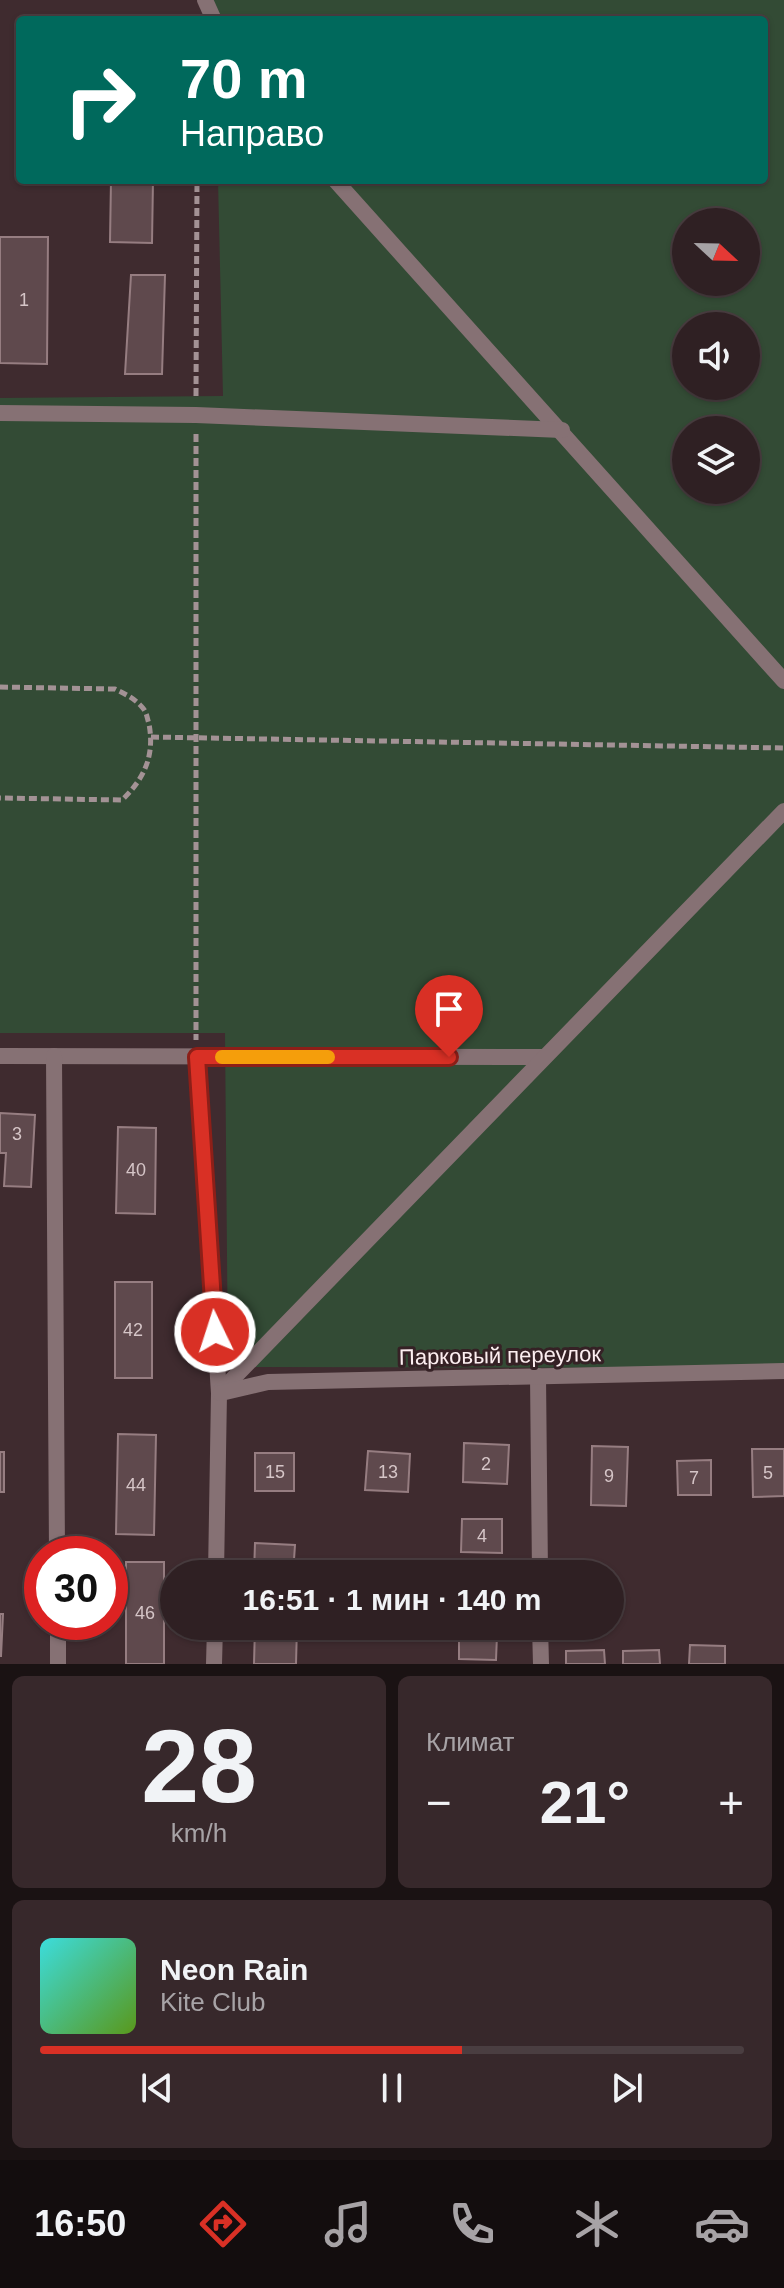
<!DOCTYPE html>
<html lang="ru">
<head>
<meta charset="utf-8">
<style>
  body { margin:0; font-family:Helvetica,sans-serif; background:#37282b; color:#f1f3f6; height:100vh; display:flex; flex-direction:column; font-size:30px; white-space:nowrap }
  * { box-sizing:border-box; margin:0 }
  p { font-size:26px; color:#a7a3a6 }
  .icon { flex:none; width:44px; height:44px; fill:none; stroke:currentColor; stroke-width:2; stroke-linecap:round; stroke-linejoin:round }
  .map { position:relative; height:1664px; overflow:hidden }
  .details { display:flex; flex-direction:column; gap:12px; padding:12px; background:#1a1213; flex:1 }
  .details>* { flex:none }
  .guide { position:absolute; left:16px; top:16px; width:752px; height:168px; border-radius:8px; box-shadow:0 2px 6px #0004,0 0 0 2px #4a3e41; background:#00695c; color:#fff; overflow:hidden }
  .needle { width:52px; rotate:112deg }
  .tools { position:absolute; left:672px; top:208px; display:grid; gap:16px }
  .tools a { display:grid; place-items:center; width:88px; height:88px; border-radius:50%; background:#2f2023; box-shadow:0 2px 6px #0004,0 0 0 2px #4a3e41; font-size:40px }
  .speed { position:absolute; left:24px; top:1536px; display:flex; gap:16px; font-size:40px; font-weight:700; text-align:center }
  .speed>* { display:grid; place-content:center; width:104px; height:104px; border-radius:50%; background:#2f2023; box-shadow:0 2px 6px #0004,0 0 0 2px #4a3e41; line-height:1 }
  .speed .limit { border:12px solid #d22; background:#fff; color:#111 }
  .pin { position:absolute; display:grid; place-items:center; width:68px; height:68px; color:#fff; margin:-82px -34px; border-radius:50% 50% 50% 0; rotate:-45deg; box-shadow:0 0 8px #0007 }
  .pin .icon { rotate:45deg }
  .me { position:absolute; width:88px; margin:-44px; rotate:356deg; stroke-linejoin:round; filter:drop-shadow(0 0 6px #0008) }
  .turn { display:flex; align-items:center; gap:28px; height:168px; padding:0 32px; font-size:36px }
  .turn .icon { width:104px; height:104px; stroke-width:2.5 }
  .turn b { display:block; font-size:56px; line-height:68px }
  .big { font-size:60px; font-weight:700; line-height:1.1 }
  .details .card { flex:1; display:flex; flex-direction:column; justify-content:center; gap:12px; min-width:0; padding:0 28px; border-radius:12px; background:#37282b }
  .details .dial { align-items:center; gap:0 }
  .dial b { font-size:104px; line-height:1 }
  .song { display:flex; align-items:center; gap:24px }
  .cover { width:96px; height:96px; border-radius:12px; background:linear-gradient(135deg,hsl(180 70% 55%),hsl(90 70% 35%)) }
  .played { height:8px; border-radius:4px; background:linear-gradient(90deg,#d93025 60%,#4a3e41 60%) }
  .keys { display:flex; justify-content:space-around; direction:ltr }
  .heat { display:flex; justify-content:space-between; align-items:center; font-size:44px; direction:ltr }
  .details .tiles { flex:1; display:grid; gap:12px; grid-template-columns:1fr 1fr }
  .card:last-child { grid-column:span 2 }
  .trip { position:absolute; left:160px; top:1560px; width:464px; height:80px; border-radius:40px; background:#2f2023; box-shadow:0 2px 6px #0004,0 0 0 2px #4a3e41; font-weight:700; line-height:80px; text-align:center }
  .tabs { display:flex; height:128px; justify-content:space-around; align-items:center; background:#130d0e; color:#a7a3a6 }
  .tabs .icon { width:56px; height:56px }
  .tabs .active { color:#d93025 }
  .tabs b { font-size:36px; color:#f1f3f6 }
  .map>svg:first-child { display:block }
  .green { fill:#334b35; fill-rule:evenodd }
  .building { fill:#5f494d; stroke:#967d81; stroke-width:2 }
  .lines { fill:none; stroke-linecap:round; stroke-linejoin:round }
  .path { stroke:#a39295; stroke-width:5; stroke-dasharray:8 4; stroke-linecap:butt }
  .minor { stroke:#867174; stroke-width:16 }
  .route-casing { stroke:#8d1f18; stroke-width:20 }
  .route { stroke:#d93025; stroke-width:14 }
  .slow { stroke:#f59e0b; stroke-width:14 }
  .labels { text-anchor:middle; stroke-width:6; stroke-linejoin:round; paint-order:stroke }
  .number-label { font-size:18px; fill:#d5c5c7 }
  .street-label { font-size:22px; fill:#fceef0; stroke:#352125 }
</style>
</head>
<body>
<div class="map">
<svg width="784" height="1664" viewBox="0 0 784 1664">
  <rect width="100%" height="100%" fill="#3f2b2f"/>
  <path class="green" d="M214,0H784V1368L228,1367L225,1033H0V398L223,396L218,180H764V20H214ZM686,222H746V282H686ZM686,326H746V386H686ZM686,430H746V490H686Z"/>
  <g class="building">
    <polygon points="111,180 153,180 152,243 110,242"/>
    <polygon points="0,237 48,237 47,364 0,363"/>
    <polygon points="131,275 165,275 162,374 125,374"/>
    <polygon points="0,1113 35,1115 31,1187 4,1186 6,1153 0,1153"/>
    <polygon points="118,1127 156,1128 155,1214 116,1213"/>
    <rect x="115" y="1282" width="37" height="96"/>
    <polygon points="118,1434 156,1435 154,1535 116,1534"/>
    <polygon points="464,1443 509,1445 507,1484 463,1482"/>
    <polygon points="592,1446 628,1447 626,1506 591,1505"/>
    <polygon points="752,1449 784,1449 784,1496 753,1497"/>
    <polygon points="368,1451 410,1454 408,1492 365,1490"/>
    <rect x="0" y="1452" width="4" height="40"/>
    <rect x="255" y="1453" width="39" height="38"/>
    <polygon points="711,1460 711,1495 678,1495 677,1461"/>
    <polygon points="462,1519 502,1519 502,1553 461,1552"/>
    <polygon points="255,1543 295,1545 293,1574 254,1574"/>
    <rect x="126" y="1562" width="38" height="102"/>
    <polygon points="0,1614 3,1614 1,1656 0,1656"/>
    <polygon points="255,1626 297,1626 296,1664 254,1664"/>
    <polygon points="459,1634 497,1635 496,1660 459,1659"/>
    <polygon points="690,1645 725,1646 725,1664 689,1664"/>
    <polygon points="604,1650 605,1664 566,1664 566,1651"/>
    <polygon points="659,1650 660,1664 623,1664 623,1651"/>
  </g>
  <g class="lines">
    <g class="path">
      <polyline points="196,396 197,180"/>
      <polyline points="196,434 196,1040"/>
      <path d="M0,687L115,689C125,694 134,698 142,707C147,712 147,718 149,724C155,756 144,779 122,800L0,798"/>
      <polyline points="151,737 784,748"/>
    </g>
    <g class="minor">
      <polyline points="205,0 214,20"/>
      <polyline points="335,180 784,681"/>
      <polyline points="0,413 196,415 562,430"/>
      <polyline points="0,1056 543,1057"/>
      <polyline points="54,1056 57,1554"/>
      <polyline points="197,1057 219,1393 216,1574"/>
      <polyline points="538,1376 540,1574"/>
      <polyline points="219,1393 784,811"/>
      <polyline points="221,1393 268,1382 784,1371"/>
      <polyline points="58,1622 58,1664"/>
      <polyline points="540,1626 541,1664"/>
      <polyline points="214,1664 215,1626"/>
    </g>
  </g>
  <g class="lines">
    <defs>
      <polyline id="route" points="215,1332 197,1057 449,1057"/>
    </defs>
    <use href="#route" class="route-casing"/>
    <use href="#route" class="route"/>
    <polyline class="slow" points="222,1057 328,1057"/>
  </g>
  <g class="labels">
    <g class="number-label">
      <text x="24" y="306">1</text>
      <text x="17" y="1140">3</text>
      <text x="136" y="1176">40</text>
      <text x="133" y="1336">42</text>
      <text x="486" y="1470">2</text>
      <text x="275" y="1478">15</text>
      <text x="388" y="1478">13</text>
      <text x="768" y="1479">5</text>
      <text x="609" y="1482">9</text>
      <text x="694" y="1484">7</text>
      <text x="136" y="1491">44</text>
      <text x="482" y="1542">4</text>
      <text x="145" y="1619">46</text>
    </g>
    <g class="street-label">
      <text transform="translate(500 1355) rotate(-1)" y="8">Парковый переулок</text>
    </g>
  </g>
</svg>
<div class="tools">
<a><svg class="needle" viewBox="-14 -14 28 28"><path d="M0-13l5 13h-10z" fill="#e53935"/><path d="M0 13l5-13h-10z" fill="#a7a3a6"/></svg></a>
<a><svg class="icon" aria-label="sound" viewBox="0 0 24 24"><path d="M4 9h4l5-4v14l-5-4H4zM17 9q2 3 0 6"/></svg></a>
<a><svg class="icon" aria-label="layers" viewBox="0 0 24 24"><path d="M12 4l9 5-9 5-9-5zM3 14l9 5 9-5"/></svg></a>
</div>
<div class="speed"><div class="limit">30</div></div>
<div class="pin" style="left:449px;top:1057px;background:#d93025"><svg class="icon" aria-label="arrive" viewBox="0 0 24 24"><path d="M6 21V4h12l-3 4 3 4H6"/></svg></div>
<svg class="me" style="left:215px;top:1332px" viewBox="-20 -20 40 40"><circle r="17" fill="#d93025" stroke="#fff" stroke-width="3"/><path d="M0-11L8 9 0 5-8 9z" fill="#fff"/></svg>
<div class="trip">16:51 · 1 мин · 140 m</div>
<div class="guide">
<div class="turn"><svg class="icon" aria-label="right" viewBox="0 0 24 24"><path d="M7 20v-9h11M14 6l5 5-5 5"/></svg><div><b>70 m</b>Направо</div></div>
</div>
</div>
<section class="details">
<div class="tiles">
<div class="card dial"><b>28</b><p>km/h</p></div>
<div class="card"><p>Климат</p>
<div class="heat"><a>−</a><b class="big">21°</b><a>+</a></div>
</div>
<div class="card">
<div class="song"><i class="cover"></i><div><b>Neon Rain</b><p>Kite Club</p></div></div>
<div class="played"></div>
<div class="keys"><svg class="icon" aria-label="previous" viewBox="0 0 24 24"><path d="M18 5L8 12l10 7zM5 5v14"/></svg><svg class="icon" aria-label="pause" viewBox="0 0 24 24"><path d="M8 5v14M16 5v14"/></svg><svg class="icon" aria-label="next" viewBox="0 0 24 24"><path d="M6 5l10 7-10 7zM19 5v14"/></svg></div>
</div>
</div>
</section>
<nav class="tabs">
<b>16:50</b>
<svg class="icon active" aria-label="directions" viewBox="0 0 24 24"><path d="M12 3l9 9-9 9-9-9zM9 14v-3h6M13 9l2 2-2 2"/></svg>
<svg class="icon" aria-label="music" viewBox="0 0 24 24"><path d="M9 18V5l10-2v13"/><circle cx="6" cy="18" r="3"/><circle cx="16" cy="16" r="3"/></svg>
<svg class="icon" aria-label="phone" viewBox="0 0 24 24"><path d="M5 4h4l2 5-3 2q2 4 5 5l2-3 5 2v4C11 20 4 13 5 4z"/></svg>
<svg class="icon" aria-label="climate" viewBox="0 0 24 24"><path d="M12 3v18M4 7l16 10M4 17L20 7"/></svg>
<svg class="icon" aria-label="car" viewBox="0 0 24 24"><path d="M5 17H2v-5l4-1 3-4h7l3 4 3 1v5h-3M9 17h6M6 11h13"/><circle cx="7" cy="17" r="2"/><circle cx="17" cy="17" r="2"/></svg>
</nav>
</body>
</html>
